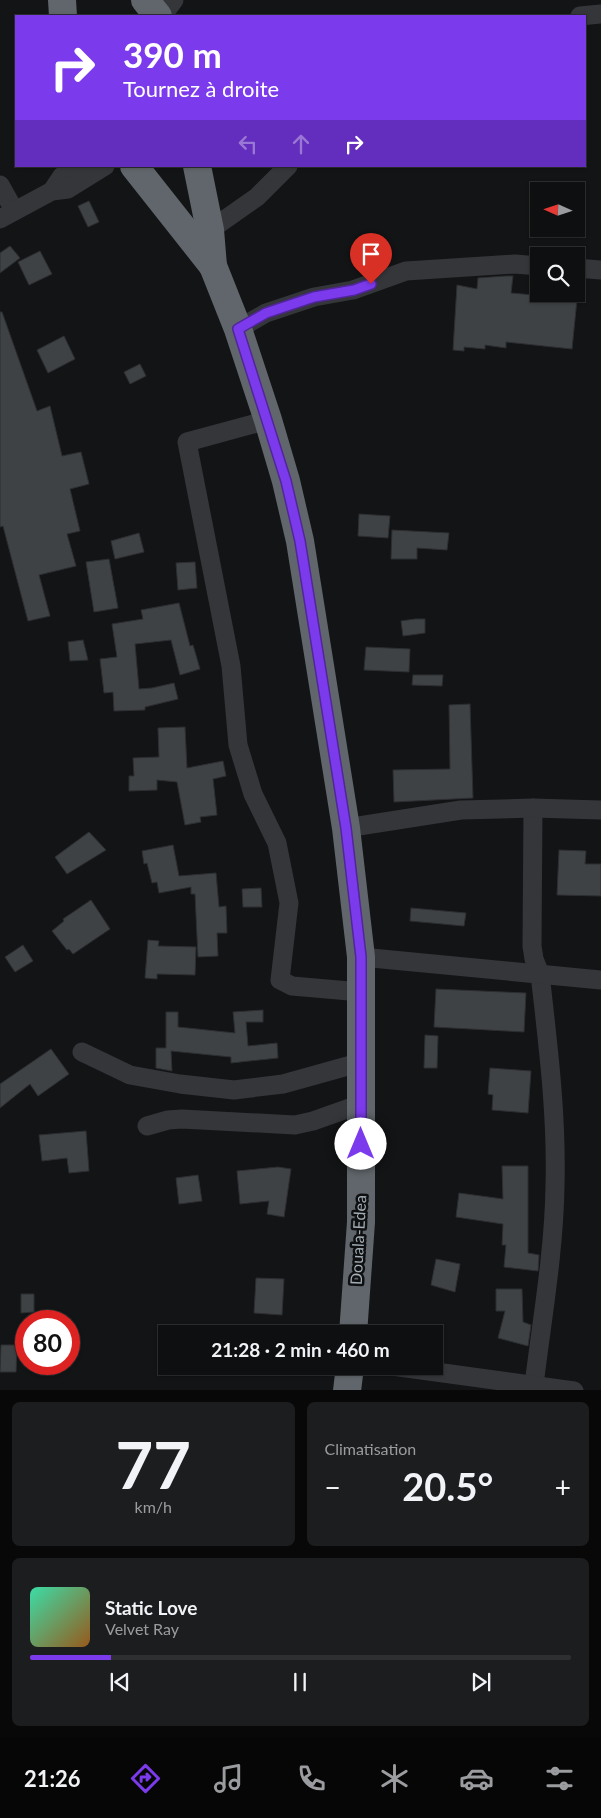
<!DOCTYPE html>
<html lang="fr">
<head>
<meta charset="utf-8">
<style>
  body { margin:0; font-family:Lato,sans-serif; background:#1c1d1e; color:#f1f3f6; height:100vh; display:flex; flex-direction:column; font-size:19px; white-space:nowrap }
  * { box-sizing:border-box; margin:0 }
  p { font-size:16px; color:#9b9c9f }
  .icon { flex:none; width:28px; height:28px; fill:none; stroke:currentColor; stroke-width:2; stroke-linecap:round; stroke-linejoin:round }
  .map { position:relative; height:1390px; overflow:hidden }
  .drawer { display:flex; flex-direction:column; gap:12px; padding:12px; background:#080809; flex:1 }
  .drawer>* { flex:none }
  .top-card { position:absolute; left:15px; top:15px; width:571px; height:152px; border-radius:0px; box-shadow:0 1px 4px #0004,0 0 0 1px #2e2f30; background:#7c3aed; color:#fff; overflow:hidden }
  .needle { width:32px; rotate:273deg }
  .fabs { position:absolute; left:530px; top:182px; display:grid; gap:10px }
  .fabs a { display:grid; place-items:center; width:55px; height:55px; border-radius:0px; background:#0e0f10; box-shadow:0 1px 4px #0004,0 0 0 1px #2e2f30; font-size:25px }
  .speed { position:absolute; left:15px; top:1310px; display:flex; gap:10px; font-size:25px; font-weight:700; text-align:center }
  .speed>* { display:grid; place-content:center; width:65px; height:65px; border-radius:50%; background:#0e0f10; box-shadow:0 1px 4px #0004,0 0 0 1px #2e2f30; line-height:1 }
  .speed .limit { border:8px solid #d22; background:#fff; color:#111 }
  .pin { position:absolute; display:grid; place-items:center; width:42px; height:42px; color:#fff; margin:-51px -21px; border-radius:50% 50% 50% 0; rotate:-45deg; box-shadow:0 0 5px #0007 }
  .pin .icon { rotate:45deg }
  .me { position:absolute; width:55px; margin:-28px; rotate:0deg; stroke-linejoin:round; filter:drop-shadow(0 0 4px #0008) }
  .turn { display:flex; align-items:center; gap:18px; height:105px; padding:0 25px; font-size:22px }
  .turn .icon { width:65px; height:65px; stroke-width:2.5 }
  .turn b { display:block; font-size:35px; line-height:42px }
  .lanes { display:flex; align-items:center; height:48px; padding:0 25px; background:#0003; justify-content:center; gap:25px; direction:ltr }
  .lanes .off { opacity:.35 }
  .big { font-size:38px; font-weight:700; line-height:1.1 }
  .drawer .widget { flex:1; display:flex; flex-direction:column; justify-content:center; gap:8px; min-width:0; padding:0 18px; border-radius:8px; background:#1c1d1e }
  .drawer .dial { align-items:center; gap:0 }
  .dial b { font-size:65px; line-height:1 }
  .song { display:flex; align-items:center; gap:15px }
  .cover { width:60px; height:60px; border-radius:8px; background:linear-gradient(135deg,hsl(160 70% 55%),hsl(30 70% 35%)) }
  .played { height:5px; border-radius:2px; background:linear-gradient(90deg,#7c3aed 15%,#2e2f30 15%) }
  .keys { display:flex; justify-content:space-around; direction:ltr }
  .heat { display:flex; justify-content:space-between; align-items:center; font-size:28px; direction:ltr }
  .drawer .tiles { flex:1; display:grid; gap:12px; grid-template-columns:1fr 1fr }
  .widget:last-child { grid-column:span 2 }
  .trip { position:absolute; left:158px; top:1325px; width:285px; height:50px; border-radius:0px; background:#0e0f10; box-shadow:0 1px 4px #0004,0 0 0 1px #2e2f30; font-weight:700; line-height:50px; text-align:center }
  .menu { display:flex; height:80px; justify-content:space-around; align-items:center; background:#060606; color:#9b9c9f }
  .menu .icon { width:35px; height:35px }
  .menu .current { color:#7c3aed }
  .menu b { font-size:22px; color:#f1f3f6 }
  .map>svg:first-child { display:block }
  .building { fill:#3f4245; stroke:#2d2e31 }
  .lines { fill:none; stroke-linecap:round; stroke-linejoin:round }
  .minor { stroke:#34363a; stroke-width:19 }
  .highway { stroke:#60666b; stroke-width:28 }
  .route-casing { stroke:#51269a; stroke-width:12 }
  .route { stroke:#7c3aed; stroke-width:9 }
  .labels { text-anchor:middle; stroke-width:5; stroke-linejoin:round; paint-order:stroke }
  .street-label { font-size:16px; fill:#a4aeb6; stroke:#0e0f10 }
</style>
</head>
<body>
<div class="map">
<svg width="601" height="1391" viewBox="0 0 601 1391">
  <rect width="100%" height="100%" fill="#131415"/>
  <g class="building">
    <polygon points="89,201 99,222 88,227 78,206"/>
    <polygon points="10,246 20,258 0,273 0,253"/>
    <polygon points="40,251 52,274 29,285 18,262"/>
    <polygon points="506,276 513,276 511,293 577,299 572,349 506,342 506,348 485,345 485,349 464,347 464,351 453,350 457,285 477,289 478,278"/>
    <polygon points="0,312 2,312 37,411 50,406 62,456 81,452 89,484 70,489 80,531 67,534 76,566 39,575 50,616 28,621 3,526 0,527"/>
    <polygon points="64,336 75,359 48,373 37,350"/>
    <polygon points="140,364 146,376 130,384 124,372"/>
    <polygon points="359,514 390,516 388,538 358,536"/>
    <polygon points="392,530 449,533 447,550 417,548 417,559 391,559"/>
    <polygon points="139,533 144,552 115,559 111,541"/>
    <polygon points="109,559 118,608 94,612 86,562"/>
    <polygon points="195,562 197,588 178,590 176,563"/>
    <polygon points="179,603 190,646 193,645 200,669 180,675 171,640 135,644 139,689 152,688 174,683 178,699 145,707 145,710 114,711 113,692 104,693 100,659 117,657 112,624 143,619 141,610"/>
    <polygon points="415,619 425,619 425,633 403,636 401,621"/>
    <polygon points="83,640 88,660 70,661 68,642"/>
    <polygon points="366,647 410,649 409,672 364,670"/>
    <polygon points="413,675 443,675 442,686 412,685"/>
    <polygon points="470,704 473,798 394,802 393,770 450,769 449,705"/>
    <polygon points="185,727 187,768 223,761 226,776 213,779 217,815 200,817 201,822 185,825 177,782 157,780 157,790 129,791 129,776 134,776 133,758 159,757 158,728"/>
    <polygon points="89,832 106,850 67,874 55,857"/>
    <polygon points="173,845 179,876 216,873 219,907 226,906 227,933 217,933 218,956 198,957 195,894 191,894 191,887 159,893 157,882 152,883 147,863 144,864 142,851"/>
    <polygon points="559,850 586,851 585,864 601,864 601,896 557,895"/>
    <polygon points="261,888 262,907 243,907 242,889"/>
    <polygon points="91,900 110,929 73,954 69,949 67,950 52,931 64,921 63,919"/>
    <polygon points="411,908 466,913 464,926 410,921"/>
    <polygon points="148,940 159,941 158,946 196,947 195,975 157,974 157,979 145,978"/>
    <polygon points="23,945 33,961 15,972 5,957"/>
    <polygon points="436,989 526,993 524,1032 434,1027"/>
    <polygon points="263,1010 263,1022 246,1022 248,1046 277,1043 278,1058 231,1063 231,1057 171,1051 172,1071 156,1068 156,1048 166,1048 166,1012 178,1012 178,1027 235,1033 233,1012"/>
    <polygon points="425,1035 438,1036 437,1068 424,1068"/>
    <polygon points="51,1049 69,1074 38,1096 30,1084 0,1108 0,1084"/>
    <polygon points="490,1068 531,1071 528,1113 492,1110 493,1095 488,1094"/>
    <polygon points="86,1131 89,1171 69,1173 67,1158 42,1161 39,1135"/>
    <polygon points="502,1166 528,1166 528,1253 539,1255 538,1271 504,1267 506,1245 502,1245 503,1224 456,1217 459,1193 503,1199"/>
    <polygon points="278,1167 291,1169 284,1217 267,1214 269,1201 240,1204 237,1171"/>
    <polygon points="198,1175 202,1201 179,1204 176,1178"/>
    <polygon points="436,1259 460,1264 455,1292 431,1285"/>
    <polygon points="256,1278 284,1279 282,1315 254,1313"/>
    <polygon points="496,1289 522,1289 523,1322 531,1325 528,1346 498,1338 505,1311 496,1311"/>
    <polygon points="21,1294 34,1294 34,1312 21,1313"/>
    <polygon points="1,1345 17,1345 16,1372 0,1372"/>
  </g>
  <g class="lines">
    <g class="minor">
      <polyline points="162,16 174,0"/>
      <polyline points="580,16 601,14"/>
      <polyline points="0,185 14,210"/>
      <polyline points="52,191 62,176 78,166"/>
      <polyline points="0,219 52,191 68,189 105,166"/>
      <polyline points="210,230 257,197 288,166"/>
      <polyline points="576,268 601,270"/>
      <polyline points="238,329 266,313 314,297 353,290 406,271 515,264 539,266"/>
      <polyline points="268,420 187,442 231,666 238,745 253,794 277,843 289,903 280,980 292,986 361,992"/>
      <path d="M533,808L532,946L534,959L540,974C548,1045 557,1115 555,1186C554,1252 542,1319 534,1385"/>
      <polyline points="346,828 461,810 533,808 601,810"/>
      <polyline points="361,957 601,980"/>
      <polyline points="82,1052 130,1075 180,1084 234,1090 283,1084 362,1062"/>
      <polyline points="147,1126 168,1120 182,1119 295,1125 313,1121 361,1104"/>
      <polyline points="392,1366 574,1391"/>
    </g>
    <g class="highway">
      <polyline points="62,0 63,16"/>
      <polyline points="145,0 158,16"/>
      <polyline points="134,166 213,266 238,329 268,420 286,481 300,541 346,828 361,957 361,1222 353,1334"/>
      <polyline points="197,166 210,230 213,266"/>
      <polyline points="347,1391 350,1366"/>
    </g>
  </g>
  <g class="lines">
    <defs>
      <polyline id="route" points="361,1144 361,957 346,828 300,541 286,481 238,329 266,313 314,297 354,290 371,284"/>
    </defs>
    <use href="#route" class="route-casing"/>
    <use href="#route" class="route"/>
  </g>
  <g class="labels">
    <g class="street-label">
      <text transform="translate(358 1240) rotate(-87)" y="6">Douala-Edea</text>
    </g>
  </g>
</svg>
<div class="fabs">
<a><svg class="needle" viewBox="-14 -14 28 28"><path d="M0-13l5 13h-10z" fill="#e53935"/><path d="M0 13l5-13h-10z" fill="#9b9c9f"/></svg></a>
<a><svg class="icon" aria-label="search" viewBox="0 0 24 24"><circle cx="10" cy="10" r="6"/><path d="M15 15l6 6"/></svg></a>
</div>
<div class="speed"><div class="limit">80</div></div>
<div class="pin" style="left:371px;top:284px;background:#d93025"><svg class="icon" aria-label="arrive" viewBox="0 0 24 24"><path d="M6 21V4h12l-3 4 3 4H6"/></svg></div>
<svg class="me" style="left:361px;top:1144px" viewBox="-20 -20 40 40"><circle r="19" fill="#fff"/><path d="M0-13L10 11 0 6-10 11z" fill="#7c3aed"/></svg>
<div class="trip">21:28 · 2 min · 460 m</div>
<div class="top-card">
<div class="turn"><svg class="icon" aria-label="right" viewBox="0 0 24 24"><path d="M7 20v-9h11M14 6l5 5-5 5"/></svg><div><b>390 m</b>Tournez à droite</div></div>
<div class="lanes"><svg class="icon off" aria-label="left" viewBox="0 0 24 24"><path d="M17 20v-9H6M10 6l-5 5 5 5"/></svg><svg class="icon off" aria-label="ahead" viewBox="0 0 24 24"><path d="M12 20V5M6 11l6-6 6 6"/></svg><svg class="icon" aria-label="right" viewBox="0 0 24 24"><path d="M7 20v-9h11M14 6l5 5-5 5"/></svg></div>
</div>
</div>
<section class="drawer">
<div class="tiles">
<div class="widget dial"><b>77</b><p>km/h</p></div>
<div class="widget"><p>Climatisation</p>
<div class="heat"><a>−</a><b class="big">20.5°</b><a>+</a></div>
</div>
<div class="widget">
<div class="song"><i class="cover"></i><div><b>Static Love</b><p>Velvet Ray</p></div></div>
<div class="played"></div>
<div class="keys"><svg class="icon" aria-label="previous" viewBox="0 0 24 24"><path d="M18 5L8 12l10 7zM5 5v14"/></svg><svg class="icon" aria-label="pause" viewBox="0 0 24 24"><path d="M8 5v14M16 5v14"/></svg><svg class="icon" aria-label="next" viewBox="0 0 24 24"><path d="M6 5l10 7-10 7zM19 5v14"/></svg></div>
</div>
</div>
</section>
<nav class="menu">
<b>21:26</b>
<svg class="icon current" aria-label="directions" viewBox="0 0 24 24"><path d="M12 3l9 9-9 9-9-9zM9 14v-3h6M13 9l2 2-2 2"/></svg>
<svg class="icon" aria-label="music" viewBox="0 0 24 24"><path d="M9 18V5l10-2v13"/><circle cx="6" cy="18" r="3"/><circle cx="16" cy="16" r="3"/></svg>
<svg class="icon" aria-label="phone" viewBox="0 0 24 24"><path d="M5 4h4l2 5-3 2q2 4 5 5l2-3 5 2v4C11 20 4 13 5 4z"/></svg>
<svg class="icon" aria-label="climate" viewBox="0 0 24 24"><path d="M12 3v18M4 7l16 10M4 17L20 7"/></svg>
<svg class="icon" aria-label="car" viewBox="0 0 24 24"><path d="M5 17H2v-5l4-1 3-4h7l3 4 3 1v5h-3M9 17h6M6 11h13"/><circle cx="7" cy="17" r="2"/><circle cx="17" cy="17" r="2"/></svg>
<svg class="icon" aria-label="filters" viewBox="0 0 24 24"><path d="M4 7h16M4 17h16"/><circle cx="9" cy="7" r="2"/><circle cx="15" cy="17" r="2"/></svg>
</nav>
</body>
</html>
